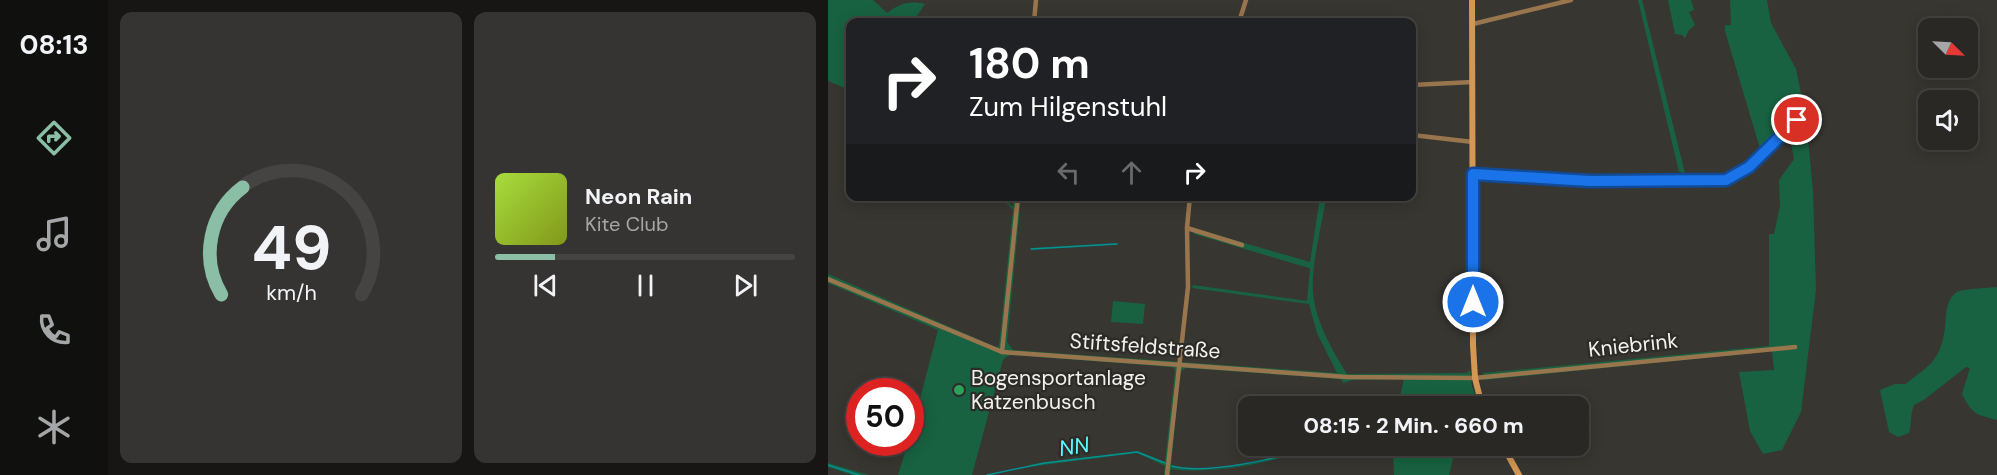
<!DOCTYPE html>
<html lang="de">
<head>
<meta charset="utf-8">
<style>
  body { margin:0; font-family:"DM Sans",sans-serif; background:#353432; color:#f1f3f6; height:100vh; display:flex; flex-direction:column; font-size:22px; white-space:nowrap }
  * { box-sizing:border-box; margin:0 }
  p { font-size:20px; color:#a5a6a7 }
  .icon { flex:none; width:33px; height:33px; fill:none; stroke:currentColor; stroke-width:2; stroke-linecap:round; stroke-linejoin:round }
  .map { position:relative; flex:1; overflow:hidden }
  .sheet { display:flex; flex-direction:column; gap:12px; padding:12px; background:#171614; width:720px }
  .sheet>* { flex:none }
  .banner { position:absolute; left:18px; top:18px; width:570px; height:183px; border-radius:12px; box-shadow:0 3px 15px #0003,0 0 0 2px #454442; background:#202124; color:#fff; overflow:hidden }
  .needle { width:39px; rotate:114deg }
  .tools { position:absolute; left:1090px; top:18px; display:grid; gap:12px }
  .tools a { display:grid; place-items:center; width:60px; height:60px; border-radius:12px; background:#292825; box-shadow:0 3px 15px #0003,0 0 0 2px #454442; font-size:30px }
  .speed { position:absolute; left:18px; top:378px; display:flex; gap:12px; font-size:30px; font-weight:700; text-align:center }
  .speed>* { display:grid; place-content:center; width:78px; height:78px; border-radius:50%; background:#292825; box-shadow:0 3px 15px #0003,0 0 0 2px #454442; line-height:1 }
  .speed .limit { border:9px solid #d22; background:#fff; color:#111 }
  .pin { position:absolute; display:grid; place-items:center; width:51px; height:51px; color:#fff; margin:-26px; border:3px solid #fff; border-radius:50%; box-shadow:0 2px 6px #0007 }
  .me { position:absolute; width:66px; margin:-33px; rotate:0deg; stroke-linejoin:round; filter:drop-shadow(0 0 4px #0008) }
  .turn { display:flex; align-items:center; gap:21px; height:126px; padding:0 24px; font-size:27px }
  .turn .icon { width:78px; height:78px; stroke-width:2.5 }
  .turn b { display:block; font-size:42px; line-height:51px }
  .lanes { display:flex; align-items:center; height:57px; padding:0 24px; background:#0003; justify-content:center; gap:30px; direction:ltr }
  .lanes .off { opacity:.35 }
  .sheet .card { flex:1; display:flex; flex-direction:column; justify-content:center; gap:9px; min-width:0; padding:0 21px; border-radius:12px; background:#353432 }
  .sheet .dial { align-items:center; gap:0 }
  .dial svg { height:156px; overflow:visible; fill:none; stroke:#454442; stroke-width:7; stroke-linecap:round; text-anchor:middle }
  .dial text { fill:#f1f3f6; stroke:none }
  .song { display:flex; align-items:center; gap:18px }
  .cover { width:72px; height:72px; border-radius:9px; background:linear-gradient(135deg,hsl(80 70% 55%),hsl(70 70% 35%)) }
  .played { height:6px; border-radius:3px; background:linear-gradient(90deg,#8abfa5 20%,#454442 20%) }
  .keys { display:flex; justify-content:space-around; direction:ltr }
  .sheet .tiles { flex:1; display:grid; gap:12px; grid-template-columns:repeat(2,1fr) }
  .trip { position:absolute; left:410px; top:396px; width:351px; height:60px; border-radius:12px; background:#292825; box-shadow:0 3px 15px #0003,0 0 0 2px #454442; font-weight:700; line-height:60px; text-align:center }
  main { display:flex; flex:1; min-height:0 }
  .tab-bar { display:flex; flex-direction:column; width:108px; justify-content:space-around; align-items:center; background:#10100f; color:#a5a6a7 }
  .tab-bar .icon { width:42px; height:42px }
  .tab-bar .active { color:#8abfa5 }
  .tab-bar b { font-size:27px; color:#f1f3f6 }
  .map>svg:first-child { display:block }
  .green { fill:#186241 }
  .lines { fill:none; stroke-linecap:round; stroke-linejoin:round }
  .stream { stroke:#029195; stroke-width:1.5 }
  .street { stroke:#99754d; stroke-width:4.5 }
  .secondary { stroke:#d29854; stroke-width:6 }
  .route-casing { stroke:#114b97; stroke-width:15 }
  .route { stroke:#1a73e8; stroke-width:10 }
  .leisure-dot { fill:#2e9e5b; stroke:#2d2b27; stroke-width:2 }
  .labels { text-anchor:middle; stroke-width:4.5; stroke-linejoin:round; paint-order:stroke }
  .street-label { font-size:21px; fill:#f2f1ee; stroke:#2d2b27 }
  .poi-label { font-size:21px; fill:#f2f1ee; stroke:#2d2b27; text-anchor:start }
  .water-label { font-size:22px; font-style:italic; fill:#5af9ff; stroke:#2d2b27 }
</style>
</head>
<body>
<main>
<nav class="tab-bar">
<b>08:13</b>
<svg class="icon active" aria-label="directions" viewBox="0 0 24 24"><path d="M12 3l9 9-9 9-9-9zM9 14v-3h6M13 9l2 2-2 2"/></svg>
<svg class="icon" aria-label="music" viewBox="0 0 24 24"><path d="M9 18V5l10-2v13"/><circle cx="6" cy="18" r="3"/><circle cx="16" cy="16" r="3"/></svg>
<svg class="icon" aria-label="phone" viewBox="0 0 24 24"><path d="M5 4h4l2 5-3 2q2 4 5 5l2-3 5 2v4C11 20 4 13 5 4z"/></svg>
<svg class="icon" aria-label="climate" viewBox="0 0 24 24"><path d="M12 3v18M4 7l16 10M4 17L20 7"/></svg>
</nav>
<section class="sheet">
<div class="tiles">
<div class="card dial"><svg viewBox="0 0 100 80">
<path d="M14 69A42 42 0 1 1 86 69"/>
<path d="M14 69A42 42 0 0 1 25 14" stroke="#8abfa5"/>
<text x="50" y="56" font-size="32" font-weight="700">49</text>
<text x="50" y="72" font-size="11">km/h</text>
</svg></div>
<div class="card">
<div class="song"><i class="cover"></i><div><b>Neon Rain</b><p>Kite Club</p></div></div>
<div class="played"></div>
<div class="keys"><svg class="icon" aria-label="previous" viewBox="0 0 24 24"><path d="M18 5L8 12l10 7zM5 5v14"/></svg><svg class="icon" aria-label="pause" viewBox="0 0 24 24"><path d="M8 5v14M16 5v14"/></svg><svg class="icon" aria-label="next" viewBox="0 0 24 24"><path d="M6 5l10 7-10 7zM19 5v14"/></svg></div>
</div>
</div>
</section>
<div class="map">
<svg width="1169" height="475" viewBox="0 0 1169 475">
  <rect width="100%" height="100%" fill="#373631"/>
  <g class="green">
    <path d="M0,0H45L59,13C71,4 81,0 97,4L88,17L100,22H22V90L0,81Z"/>
    <polygon points="810,0 814,0 857,173 851,172"/>
    <polygon points="840,0 863,0 866,10 861,12 867,25 861,30 857,38 854,35 847,34"/>
    <polygon points="902,0 939,0 943,23 968,69 978,118 985,191 988,290 973,412 954,450 935,454 922,431 911,372 946,370 944,351 656,380 655,373 941,346 941,234 946,234 952,206 951,180 966,159 964,148 966,128 958,140 943,152 937,147 933,152 897,31 897,25 903,25"/>
    <path d="M173,197L185,207L186,197H193L179,342L185,350L509,373L489,333L481,304L364,288L365,285L479,301L482,269L481,268L366,234L365,228L482,262L492,197H498C494,225 483,265 485,293C488,322 504,350 519,374L638,373L642,370L644,386L651,406H570L576,379L524,380L515,383L513,379L358,368L352,372L343,466C381,475 419,465 456,455C466,452 476,446 487,446C448,463 386,475 343,469L342,475H336L337,466L309,453L200,467L201,465L211,463L310,451L337,462L347,370L344,367L184,355L178,357L175,360L144,475H70L80,443L82,442L83,433L110,330L0,283V274L168,347L171,346L185,210Z"/>
    <polygon points="289,243 290,244 203,250 203,248"/>
    <path d="M1169,287V420C1147,414 1145,415 1134,394L1142,368L1138,367L1097,399L1086,405C1082,414 1084,423 1081,433L1070,437L1061,432L1052,390L1067,384H1078C1098,366 1109,366 1116,335C1119,322 1115,301 1129,292C1134,289 1159,288 1169,287Z"/>
    <polygon points="285,301 317,304 315,324 283,322"/>
    <polygon points="565,446 628,446 621,475 566,475"/>
    <polygon points="0,463 41,475 24,475 0,467"/>
  </g>
  <g class="lines">
    <g class="stream">
      <polyline points="203,249 289,244"/>
      <polyline points="0,465 31,475"/>
      <path d="M344,466C379,475 450,459 484,446"/>
      <polyline points="159,475 217,463 309,452 337,463"/>
    </g>
    <g class="street">
      <polyline points="206,22 208,0"/>
      <polyline points="411,22 418,0"/>
      <polyline points="645,24 743,0"/>
      <polyline points="584,85 645,82"/>
      <polyline points="584,135 645,142"/>
      <polyline points="645,174 762,181 898,180 921,167 968,120"/>
      <polyline points="359,228 414,245"/>
      <polyline points="0,279 174,352 519,377 647,378 967,347"/>
      <polyline points="174,352 190,196"/>
      <polyline points="339,475 360,287 359,228 362,196"/>
    </g>
    <g class="secondary">
      <polyline points="644,0 645,345 647,378 654,406"/>
      <polyline points="675,446 691,475"/>
    </g>
  </g>
  <g class="lines">
    <defs>
      <polyline id="route" points="645,302 645,174 762,181 898,180 921,167 969,120"/>
    </defs>
    <use href="#route" class="route-casing"/>
    <use href="#route" class="route"/>
  </g>
  <circle class="leisure-dot" cx="131" cy="390" r="6"/>
  <g class="labels">
    <g class="street-label">
      <text transform="translate(805 345) rotate(-6)" y="7">Kniebrink</text>
      <text transform="translate(317 346) rotate(4)" y="7">Stiftsfeldstraße</text>
    </g>
    <g class="poi-label">
      <text x="143" y="385">Bogensportanlage<tspan x="143" dy="24">Katzenbusch</tspan></text>
    </g>
    <g class="water-label">
      <text transform="translate(246 446) rotate(-9)" y="8">NN</text>
    </g>
  </g>
</svg>
<div class="tools">
<a><svg class="needle" viewBox="-14 -14 28 28"><path d="M0-13l5 13h-10z" fill="#e53935"/><path d="M0 13l5-13h-10z" fill="#a5a6a7"/></svg></a>
<a><svg class="icon" aria-label="sound" viewBox="0 0 24 24"><path d="M4 9h4l5-4v14l-5-4H4zM17 9q2 3 0 6"/></svg></a>
</div>
<div class="speed"><div class="limit">50</div></div>
<div class="pin" style="left:969px;top:120px;background:#d93025"><svg class="icon" aria-label="arrive" viewBox="0 0 24 24"><path d="M6 21V4h12l-3 4 3 4H6"/></svg></div>
<svg class="me" style="left:645px;top:302px" viewBox="-20 -20 40 40"><circle r="17" fill="#1a73e8" stroke="#fff" stroke-width="3"/><path d="M0-11L8 9 0 5-8 9z" fill="#fff"/></svg>
<div class="trip">08:15 · 2 Min. · 660 m</div>
<div class="banner">
<div class="turn"><svg class="icon" aria-label="right" viewBox="0 0 24 24"><path d="M7 20v-9h11M14 6l5 5-5 5"/></svg><div><b>180 m</b>Zum Hilgenstuhl</div></div>
<div class="lanes"><svg class="icon off" aria-label="left" viewBox="0 0 24 24"><path d="M17 20v-9H6M10 6l-5 5 5 5"/></svg><svg class="icon off" aria-label="ahead" viewBox="0 0 24 24"><path d="M12 20V5M6 11l6-6 6 6"/></svg><svg class="icon" aria-label="right" viewBox="0 0 24 24"><path d="M7 20v-9h11M14 6l5 5-5 5"/></svg></div>
</div>
</div>
</main>
</body>
</html>
